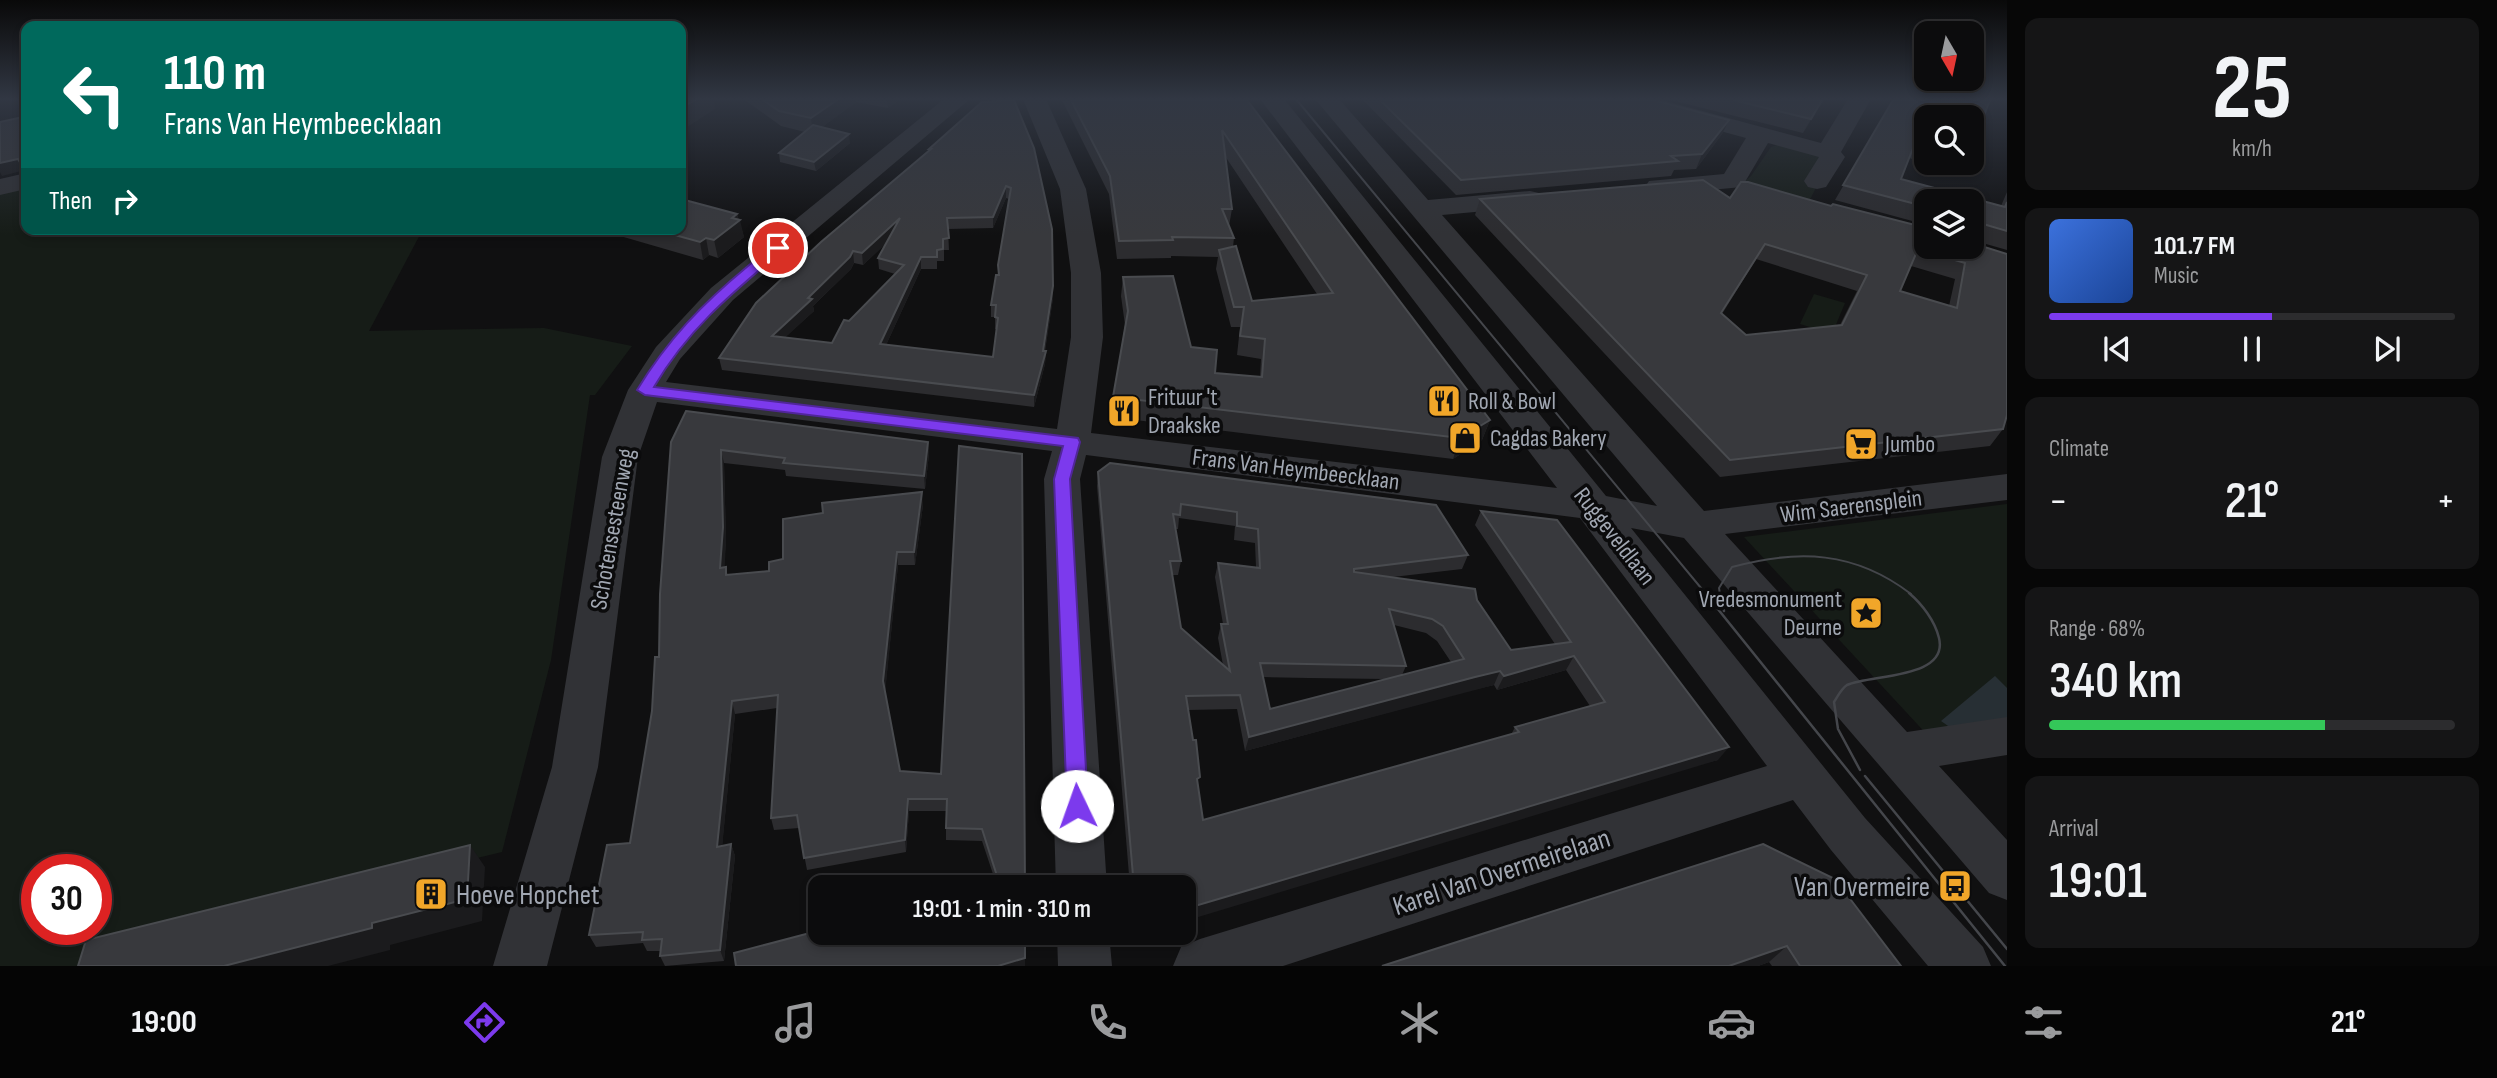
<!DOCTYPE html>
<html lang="en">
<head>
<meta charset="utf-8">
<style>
  body { margin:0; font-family:"Sofia Sans Condensed",sans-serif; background:#151516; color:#f1f3f6; height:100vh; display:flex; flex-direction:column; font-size:26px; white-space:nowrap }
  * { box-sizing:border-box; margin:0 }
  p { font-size:23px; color:#9a9b9d }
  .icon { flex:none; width:38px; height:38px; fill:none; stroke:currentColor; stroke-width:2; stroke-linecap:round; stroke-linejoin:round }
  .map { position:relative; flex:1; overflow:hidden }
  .side { display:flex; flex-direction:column; gap:18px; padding:18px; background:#070707; width:490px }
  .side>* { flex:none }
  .hud { position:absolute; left:21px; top:21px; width:665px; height:214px; border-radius:14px; box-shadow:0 4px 10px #0003,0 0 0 2px #2c2c2e; background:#00695c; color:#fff; overflow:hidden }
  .needle { width:46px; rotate:171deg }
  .buttons { position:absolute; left:1914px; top:21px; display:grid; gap:14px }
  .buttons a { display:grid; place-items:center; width:70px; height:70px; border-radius:14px; background:#0c0c0d; box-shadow:0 4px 10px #0003,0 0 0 2px #2c2c2e; font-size:35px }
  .speed { position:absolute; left:21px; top:854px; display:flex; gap:14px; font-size:35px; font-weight:700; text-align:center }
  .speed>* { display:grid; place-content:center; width:91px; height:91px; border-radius:50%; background:#0c0c0d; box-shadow:0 4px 10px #0003,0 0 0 2px #2c2c2e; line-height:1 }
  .speed .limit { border:10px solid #d22; background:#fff; color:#111 }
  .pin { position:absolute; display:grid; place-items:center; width:60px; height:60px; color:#fff; margin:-30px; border:4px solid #fff; border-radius:50%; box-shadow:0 2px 7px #0007 }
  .me { position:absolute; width:77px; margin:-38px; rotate:357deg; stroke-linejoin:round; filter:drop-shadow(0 0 5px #0008) }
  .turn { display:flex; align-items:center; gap:24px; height:147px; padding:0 28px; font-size:32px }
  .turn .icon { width:91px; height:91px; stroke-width:2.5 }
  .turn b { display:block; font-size:49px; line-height:60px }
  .then { display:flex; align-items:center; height:66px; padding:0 28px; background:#0003; gap:14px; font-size:26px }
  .big { font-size:52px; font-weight:600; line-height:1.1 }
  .side .widget { flex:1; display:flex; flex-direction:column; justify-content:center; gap:10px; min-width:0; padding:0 24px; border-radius:14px; background:#151516 }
  .side .dial { align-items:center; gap:0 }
  .dial b { font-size:91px; line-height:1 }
  .song { display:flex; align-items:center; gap:21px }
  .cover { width:84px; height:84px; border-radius:10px; background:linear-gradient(135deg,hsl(220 70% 55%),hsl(220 70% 35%)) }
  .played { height:7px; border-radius:4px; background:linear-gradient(90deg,#7c3aed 55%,#2c2c2e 55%) }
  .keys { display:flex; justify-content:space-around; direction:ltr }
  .heat { display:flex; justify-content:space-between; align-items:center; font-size:38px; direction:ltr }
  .charge { height:10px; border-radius:5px; background:linear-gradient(90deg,#34c759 68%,#2c2c2e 0) }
  .trip { position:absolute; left:808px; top:875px; width:388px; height:70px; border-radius:14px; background:#0c0c0d; box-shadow:0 4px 10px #0003,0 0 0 2px #2c2c2e; font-weight:600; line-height:70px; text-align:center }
  .dock { display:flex; height:112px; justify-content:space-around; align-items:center; background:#050505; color:#9a9b9d }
  .dock .icon { width:49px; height:49px }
  .dock .current { color:#7c3aed }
  .dock b { font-size:32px; color:#f1f3f6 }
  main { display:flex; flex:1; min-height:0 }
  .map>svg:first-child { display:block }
  .green { fill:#161c17; fill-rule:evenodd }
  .water { fill:#272f34 }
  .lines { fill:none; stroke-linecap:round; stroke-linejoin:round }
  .minor { fill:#313236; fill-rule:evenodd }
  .tram-far1 { stroke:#44464b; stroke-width:2 }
  .tram { stroke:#44464b; stroke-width:2.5 }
  .wall { fill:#2c2c2f; fill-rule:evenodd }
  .shaded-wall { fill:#1b1b1d }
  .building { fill:#38393d; stroke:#494b4f; stroke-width:2; fill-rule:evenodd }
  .route { fill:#7c3aed; stroke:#51269a; stroke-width:2 }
  .labels { text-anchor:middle; stroke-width:7; stroke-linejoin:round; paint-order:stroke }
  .poi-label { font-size:24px; fill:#a1a7b2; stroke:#0b0b0c; text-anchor:start }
  .street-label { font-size:24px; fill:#a1a7b2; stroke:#0b0b0c }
  .near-street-label { font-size:28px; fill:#a1a7b2; stroke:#0b0b0c }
  .near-poi-label { font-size:28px; fill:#a1a7b2; stroke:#0b0b0c; text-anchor:end }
</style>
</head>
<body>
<main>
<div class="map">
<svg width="2007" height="966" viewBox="0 0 2007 966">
  <rect width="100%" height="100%" fill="#101011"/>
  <g class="green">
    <polygon points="1780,144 1823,155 1818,184 1805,209 1735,189 1751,176 1771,147"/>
    <path d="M26,184V229H423L369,331L544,328L632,346L595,395H590L551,660L502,852L93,951L87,966H0V190ZM37,870H96V929H37Z"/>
    <polygon points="1814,294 1845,303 1832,334 1800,324"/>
    <polygon points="2007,504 2007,727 1931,739 1744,537"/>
  </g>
  <polygon class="water" points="1995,676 2007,688 2007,718 1951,728 1941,721"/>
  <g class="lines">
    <g class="minor">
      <polygon points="944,99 970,99 733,300 680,359 666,382 1057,429 1071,337 1071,273 1060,189 1023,99 1046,99 1086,189 1101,273 1103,337 1091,433 1557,488 1260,99 1284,99 1606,496 1657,506 1315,99 1339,99 1428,200 1530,191 1539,193 1543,199 1539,205 1530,207 1442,215 1704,511 2007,474 2007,500 1725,534 1907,732 2007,717 2007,755 1939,766 2007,840 2007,900 1989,893 1684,538 1631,528 1865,818 1983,947 1991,966 1928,966 1831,850 1793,800 1283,966 1173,966 1181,947 1200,939 1767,766 1580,518 1086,455 1080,479 1107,887 1056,887 1044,479 1052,451 657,402 638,457 598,767 547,966 493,966 552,767 602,457 628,390 656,347 711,288"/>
      <polygon points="1618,99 1658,99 1821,143 1848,99 1871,99 1841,152 1845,157 1826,187 1817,189 1808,187 1804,181 1819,157 1768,143 1742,187 1658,195 1649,193 1645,187 1649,181 1724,174 1746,138 1621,104"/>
      <polygon points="26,173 26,189 0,195 0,179"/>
      <polygon points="1057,933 1109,933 1112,966 1058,966"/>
    </g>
    <g class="tram-far1">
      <polyline points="1296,99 1706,594"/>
      <path d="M1720,594L1719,588L1732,567C1798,549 1855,551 1911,594"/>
    </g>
    <g class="tram">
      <polyline points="1705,593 2005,966"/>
      <polyline points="1720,593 1724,611"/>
      <path d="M1860,770L1838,729L1834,702C1838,696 1841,689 1847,685C1871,674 1949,679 1939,638C1935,621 1922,604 1909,593"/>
      <polyline points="1865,776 2007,949"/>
    </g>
  </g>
  <g class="wall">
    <polygon points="745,100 899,100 888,108 856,102 822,127 850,143 816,171 780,162 779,153 805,132 781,126"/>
    <path d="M1062,100H1247L1490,420L1482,440L1453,459L1111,417L1113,397L1125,325L1121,296L1123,277L1215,373L1260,377L1261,359L1237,355L1240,327H1231L1216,269L1218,257L1171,256V258L1117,259L1109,194ZM1225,156L1317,294L1252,301L1233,247L1234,238L1229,226L1232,209Z"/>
    <polygon points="1363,100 1653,100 1729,120 1722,134 1696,169 1674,170 1671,176 1456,195"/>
    <polygon points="1671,100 1825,100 1817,110 1803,133"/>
    <polygon points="1893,100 1992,100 1989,103 1978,131 1972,141 1972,117 1927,117 1927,160 1925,163 1909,158 1901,179 2001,206 2007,192 2007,250 1972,240 1972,201 1927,201 1927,225 1835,200"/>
    <path d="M982,102L1053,298L1045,351H1046L1045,364L1034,407L722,370L719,358L929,151V149ZM1006,198L1009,199L998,265V275L991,305V317H995V329H997L993,357L886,345L921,269H937V261H944V250H949L948,229L993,228ZM886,243L878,258L879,269L895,274L849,321L832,343L785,337L814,311L813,306L851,269L854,263L863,265Z"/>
    <path d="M1730,198L1972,247L2003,429L1990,446L1720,477L1475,215L1480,199ZM1756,259L1857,291L1840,325L1746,335L1722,314ZM1911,266L1955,279L1949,306L1900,291Z"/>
    <polygon points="737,214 744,237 718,258 709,255 703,260 596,229 681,229"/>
    <polygon points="671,442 928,442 929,454 925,489 786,476 785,470 724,463 726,540 724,567 728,575 769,571 783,559 923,505 915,565 898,565 885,691 900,771 941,774 1025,887 990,883 990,878 994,877 982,841 946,840 946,811 909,811 906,852 807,870 799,828 774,830 771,818 777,708 735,714 722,846 731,844 735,856 724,961 665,966 660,956 660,951 647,951 643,943 596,947 589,935 630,843 652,711 659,657"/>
    <path d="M1098,472L1468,555L1462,569L1393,577L1477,600L1511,650L1555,644L1475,525L1481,511L1718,760L1185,887H1130L1097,486ZM1179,518L1235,526L1234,540L1255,543L1256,567L1218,563L1215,577L1223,624H1221L1218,638L1223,665L1181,628L1172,575H1178L1181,561L1175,529H1178ZM1394,625L1426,633L1437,641L1451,662L1402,675L1406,666ZM1566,670L1590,706L1515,727L1511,735L1203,820L1188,710L1237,709L1245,751L1468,691L1494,685L1497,690ZM1263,677L1309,678L1385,679L1270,709Z"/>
    <polygon points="1763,844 1901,966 1772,966 1769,962 1758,966 1382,966"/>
  </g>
  <g class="shaded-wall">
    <polygon points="695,100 714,100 715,109 681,131 681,108"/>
    <polygon points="837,100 856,100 856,102 813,134 811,118"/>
    <polygon points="887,100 899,100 888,108"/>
    <polygon points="1822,100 1825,100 1817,110 1803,133"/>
    <polygon points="23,117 26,122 26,172 21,164"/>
    <polygon points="1729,120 1722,134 1696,169 1702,154"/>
    <polygon points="849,134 850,143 816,171 814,162"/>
    <polygon points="18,159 25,170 2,176 0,172 0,163"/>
    <polygon points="1006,186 1006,198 993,228 993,217"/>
    <polygon points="737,214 739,221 740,220 744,237 718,258 714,240 732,218"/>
    <polygon points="900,218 901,230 863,265 862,253"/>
    <polygon points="706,238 709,255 703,260 700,242"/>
    <polygon points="1765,244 1756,259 1713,329 1721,313"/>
    <polygon points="853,251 854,263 851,269 813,306 814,311 774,348 772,336"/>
    <polygon points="921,257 921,269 881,356 880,344"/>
    <polygon points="1053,286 1053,298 1043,360 1046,351 1045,364 1034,407 1034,395 1043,351"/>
    <polygon points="1490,420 1482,440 1453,459 1460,438"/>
    <polygon points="928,442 929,454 925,489 924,476"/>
    <polygon points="721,450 724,463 726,540 724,581 720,568"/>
    <polygon points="922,492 923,505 915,565 914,552"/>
    <polygon points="897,552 898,565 885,694 883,681"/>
    <polygon points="1574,656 1566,670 1497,690 1504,676"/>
    <polygon points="1500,671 1494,685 1245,751 1249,737"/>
    <polygon points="732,701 735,714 721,859 717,847"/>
    <polygon points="1729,747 1718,760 1185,921 1185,909"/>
    <polygon points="908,799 909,811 906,852 905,840"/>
    <polygon points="731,844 735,856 724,961 720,950"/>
    <polygon points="470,845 485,867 482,921 390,945 390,950 328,966 224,966"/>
    <polygon points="1787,946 1769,962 1758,966 1729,966"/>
    <polygon points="1025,958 1025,966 998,966"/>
  </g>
  <g class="building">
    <polygon points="681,100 695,100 681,108"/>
    <polygon points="763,100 837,100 811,118 779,111"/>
    <path d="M1014,100L1034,148L1052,229L1053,286L1043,351H1046L1034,395L719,358L756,303L821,242L931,149H929L982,102ZM1006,186L1011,188L998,265L999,275H996L991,305H996L995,317L998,318L993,357L880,344L921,257H937V250L943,249V239L949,238L947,218L993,217ZM900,218L878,258L904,265L849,321L844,320L832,343L772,336L812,299L808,298L850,257L853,251L862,253Z"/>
    <polygon points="1071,100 1247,100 1490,420 1460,438 1113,397 1128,311 1123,277 1173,276 1191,347 1217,350 1215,373 1262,377 1265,339 1240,336 1244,307 1234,307 1219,250 1236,246 1252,301 1333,293 1222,130 1232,209 1222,209 1234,238 1172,237 1173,240 1119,241 1110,176"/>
    <polygon points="1380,100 1653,100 1729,120 1702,154 1671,156 1678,161 1461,180"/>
    <polygon points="1733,100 1822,100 1811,119"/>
    <polygon points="1893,100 1990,100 1978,131 1972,130 1972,117 1927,117 1927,146 1915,143 1901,179 2005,207 2007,202 2007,231 1983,224 1980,229 1972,229 1972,201 1927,201 1927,207 1843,185"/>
    <polygon points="23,117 25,163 21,164 18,159 0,163 0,122"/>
    <polygon points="813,125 849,134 814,162 779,153"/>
    <path d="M1703,180L1730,198L1741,182H1748L1831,206L1833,204L1927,228V247H1972V243L2007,254V415L2003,429L1730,460L1480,199ZM1765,244L1867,275L1842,325L1746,335L1721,313ZM1918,249L1965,263L1957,308L1900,291Z"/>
    <polygon points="681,199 737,214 732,218 740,220 714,240 706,238 700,242 653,229 681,229"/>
    <polygon points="686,411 928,442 924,476 783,463 785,458 721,450 723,527 720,568 726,567 726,575 769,571 769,562 783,559 783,519 823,513 822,503 922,492 914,552 897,552 883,681 900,771 941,774 959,446 1022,454 1025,887 975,887 991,883 990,878 997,876 982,829 946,828 947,799 908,799 905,840 804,858 797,815 771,818 778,695 732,701 717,847 731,844 720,950 660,956 662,939 642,940 643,932 589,935 607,845 630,843 652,711 655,657 659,657 660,594 671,442"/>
    <path d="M1110,463L1436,505L1468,555L1354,569V572L1475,589L1477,600L1511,650L1571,642L1481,511L1557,520L1729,747L1185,909V887H1134L1098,472ZM1181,504L1237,512V526L1258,529L1260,568L1218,563L1228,624H1221L1230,671L1181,628L1170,561H1181L1173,514L1180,515ZM1389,609L1432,619L1443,626L1464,659L1270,709L1260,663L1406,666ZM1574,656L1605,702L1515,727L1519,732L1203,820L1197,779L1200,777L1196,740H1193L1186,696L1240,695L1249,737L1475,677L1500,671L1504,676Z"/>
    <polygon points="1763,844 1835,879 1901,966 1800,966 1787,946 1729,966 1382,966"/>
    <polygon points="470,845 467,899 372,923 372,928 224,966 78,966 86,940"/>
    <polygon points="821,930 821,933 1025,933 1025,958 998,966 736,966 734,953"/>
  </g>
  <linearGradient id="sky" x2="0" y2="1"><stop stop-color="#090909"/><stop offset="0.42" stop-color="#313743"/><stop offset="1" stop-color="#313743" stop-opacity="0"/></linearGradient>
  <rect width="2007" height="235" fill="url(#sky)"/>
  <path class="route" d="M778,244L783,245V250C732,293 688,329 654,387L1078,438L1080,442L1070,479L1088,806L1085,812L1077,815L1070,812L1067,806L1054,479L1063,446L645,395L637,390C668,339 702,304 748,266C757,259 767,248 778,244Z"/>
  <defs>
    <symbol id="restaurant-square" viewBox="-11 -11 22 22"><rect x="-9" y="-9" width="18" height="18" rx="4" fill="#f1a629" stroke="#0b0b0c"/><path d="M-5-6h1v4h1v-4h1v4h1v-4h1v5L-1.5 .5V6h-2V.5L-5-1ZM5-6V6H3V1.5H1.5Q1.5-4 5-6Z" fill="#111"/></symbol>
    <symbol id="shop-square" viewBox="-11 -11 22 22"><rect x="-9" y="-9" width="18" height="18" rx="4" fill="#f1a629" stroke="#0b0b0c"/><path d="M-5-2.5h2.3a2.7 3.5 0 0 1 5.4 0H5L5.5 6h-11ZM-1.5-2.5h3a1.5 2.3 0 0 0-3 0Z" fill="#111"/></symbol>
    <symbol id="supermarket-square" viewBox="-11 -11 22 22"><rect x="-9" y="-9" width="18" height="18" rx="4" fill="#f1a629" stroke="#0b0b0c"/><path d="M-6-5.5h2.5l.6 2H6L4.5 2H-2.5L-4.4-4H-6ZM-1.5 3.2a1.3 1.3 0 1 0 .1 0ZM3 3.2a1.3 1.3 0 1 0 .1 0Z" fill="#111"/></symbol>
    <symbol id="sight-square" viewBox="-11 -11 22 22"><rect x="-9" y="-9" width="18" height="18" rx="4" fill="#f1a629" stroke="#0b0b0c"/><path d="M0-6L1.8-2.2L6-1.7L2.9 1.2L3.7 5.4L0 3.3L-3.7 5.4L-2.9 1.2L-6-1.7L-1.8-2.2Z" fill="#111"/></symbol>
    <symbol id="bus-square" viewBox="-11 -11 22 22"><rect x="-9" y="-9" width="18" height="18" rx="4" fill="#f1a629" stroke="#0b0b0c"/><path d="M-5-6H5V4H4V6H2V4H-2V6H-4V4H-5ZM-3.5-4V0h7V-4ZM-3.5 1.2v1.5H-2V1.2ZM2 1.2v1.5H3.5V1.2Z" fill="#111"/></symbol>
    <symbol id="building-square" viewBox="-11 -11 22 22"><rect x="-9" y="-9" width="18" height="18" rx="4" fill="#f1a629" stroke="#0b0b0c"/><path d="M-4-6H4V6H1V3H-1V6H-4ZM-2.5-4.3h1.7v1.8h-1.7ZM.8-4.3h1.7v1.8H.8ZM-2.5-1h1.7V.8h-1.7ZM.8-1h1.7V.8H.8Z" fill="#111"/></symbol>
  </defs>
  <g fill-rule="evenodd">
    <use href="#restaurant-square" x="1425" y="382" width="38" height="38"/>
    <use href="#restaurant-square" x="1105" y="392" width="38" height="38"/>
    <use href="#shop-square" x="1446" y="419" width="38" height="38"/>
    <use href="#supermarket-square" x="1842" y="425" width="38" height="38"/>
    <use href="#sight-square" x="1847" y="594" width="38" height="38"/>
    <use href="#bus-square" x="1936" y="867" width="38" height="38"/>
    <use href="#building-square" x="412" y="875" width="38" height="38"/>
  </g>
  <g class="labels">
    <g class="poi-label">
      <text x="1148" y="405">Frituur 't<tspan x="1148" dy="28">Draakske</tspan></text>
      <text x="1468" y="409">Roll &amp; Bowl</text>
      <text x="1490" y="446">Cagdas Bakery</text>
      <text x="1885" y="452">Jumbo</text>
      <text x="1842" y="607" text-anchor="end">Vredesmonument<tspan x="1842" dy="28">Deurne</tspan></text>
    </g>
    <g class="street-label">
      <text transform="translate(1296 469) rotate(7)" y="8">Frans Van Heymbeecklaan</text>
      <text transform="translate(1851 506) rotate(-7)" y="8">Wim Saerensplein</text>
      <text transform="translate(612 529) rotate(-80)" y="8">Schotensesteenweg</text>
      <text transform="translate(1615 536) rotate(52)" y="8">Ruggeveldlaan</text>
    </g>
    <g class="near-street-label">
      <text transform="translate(1501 871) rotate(-18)" y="10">Karel Van Overmeirelaan</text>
    </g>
    <g class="near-poi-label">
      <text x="1930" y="896">Van Overmeire</text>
      <text x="456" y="904" text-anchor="start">Hoeve Hopchet</text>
    </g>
  </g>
</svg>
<div class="buttons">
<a><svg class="needle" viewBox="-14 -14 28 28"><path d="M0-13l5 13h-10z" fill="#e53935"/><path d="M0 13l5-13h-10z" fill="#9a9b9d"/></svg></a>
<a><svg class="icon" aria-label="search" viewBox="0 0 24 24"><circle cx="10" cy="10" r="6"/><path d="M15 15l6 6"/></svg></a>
<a><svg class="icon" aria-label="layers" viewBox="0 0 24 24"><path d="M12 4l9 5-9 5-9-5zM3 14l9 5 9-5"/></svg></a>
</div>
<div class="speed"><div class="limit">30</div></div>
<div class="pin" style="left:778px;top:248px;background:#d93025"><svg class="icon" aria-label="arrive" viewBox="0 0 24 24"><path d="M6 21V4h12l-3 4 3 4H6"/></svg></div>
<svg class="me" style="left:1077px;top:806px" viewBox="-20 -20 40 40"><circle r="19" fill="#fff"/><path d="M0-13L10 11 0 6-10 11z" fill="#7c3aed"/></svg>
<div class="trip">19:01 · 1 min · 310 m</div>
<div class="hud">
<div class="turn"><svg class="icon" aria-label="left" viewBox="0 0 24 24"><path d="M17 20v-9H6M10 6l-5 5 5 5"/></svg><div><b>110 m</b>Frans Van Heymbeecklaan</div></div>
<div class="then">Then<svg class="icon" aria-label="right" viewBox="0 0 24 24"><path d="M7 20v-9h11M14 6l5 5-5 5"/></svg></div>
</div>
</div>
<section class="side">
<div class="widget dial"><b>25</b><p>km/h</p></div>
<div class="widget">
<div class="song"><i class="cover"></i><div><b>101.7 FM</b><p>Music</p></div></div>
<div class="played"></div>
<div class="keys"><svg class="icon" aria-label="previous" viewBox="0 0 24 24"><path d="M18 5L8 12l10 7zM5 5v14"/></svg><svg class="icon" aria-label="pause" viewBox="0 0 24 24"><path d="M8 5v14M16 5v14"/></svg><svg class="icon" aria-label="next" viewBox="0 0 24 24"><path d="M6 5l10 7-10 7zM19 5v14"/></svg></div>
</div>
<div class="widget"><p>Climate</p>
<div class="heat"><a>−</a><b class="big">21°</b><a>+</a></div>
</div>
<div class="widget"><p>Range · 68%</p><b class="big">340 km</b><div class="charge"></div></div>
<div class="widget"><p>Arrival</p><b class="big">19:01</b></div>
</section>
</main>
<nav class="dock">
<b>19:00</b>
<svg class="icon current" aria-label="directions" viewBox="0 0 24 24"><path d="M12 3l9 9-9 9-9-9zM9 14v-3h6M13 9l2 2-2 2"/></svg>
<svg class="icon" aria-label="music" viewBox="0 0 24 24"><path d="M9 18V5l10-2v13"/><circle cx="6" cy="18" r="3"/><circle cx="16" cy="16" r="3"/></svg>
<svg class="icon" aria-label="phone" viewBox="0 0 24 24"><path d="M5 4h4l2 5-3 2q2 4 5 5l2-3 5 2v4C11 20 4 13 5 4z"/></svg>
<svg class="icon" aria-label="climate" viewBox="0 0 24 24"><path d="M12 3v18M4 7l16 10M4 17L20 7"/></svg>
<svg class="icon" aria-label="car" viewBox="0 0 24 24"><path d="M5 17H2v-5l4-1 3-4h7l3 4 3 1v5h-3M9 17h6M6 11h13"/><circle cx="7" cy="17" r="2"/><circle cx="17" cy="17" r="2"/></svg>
<svg class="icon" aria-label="filters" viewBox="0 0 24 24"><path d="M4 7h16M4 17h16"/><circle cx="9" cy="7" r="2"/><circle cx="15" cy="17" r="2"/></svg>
<b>21°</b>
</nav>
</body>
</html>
